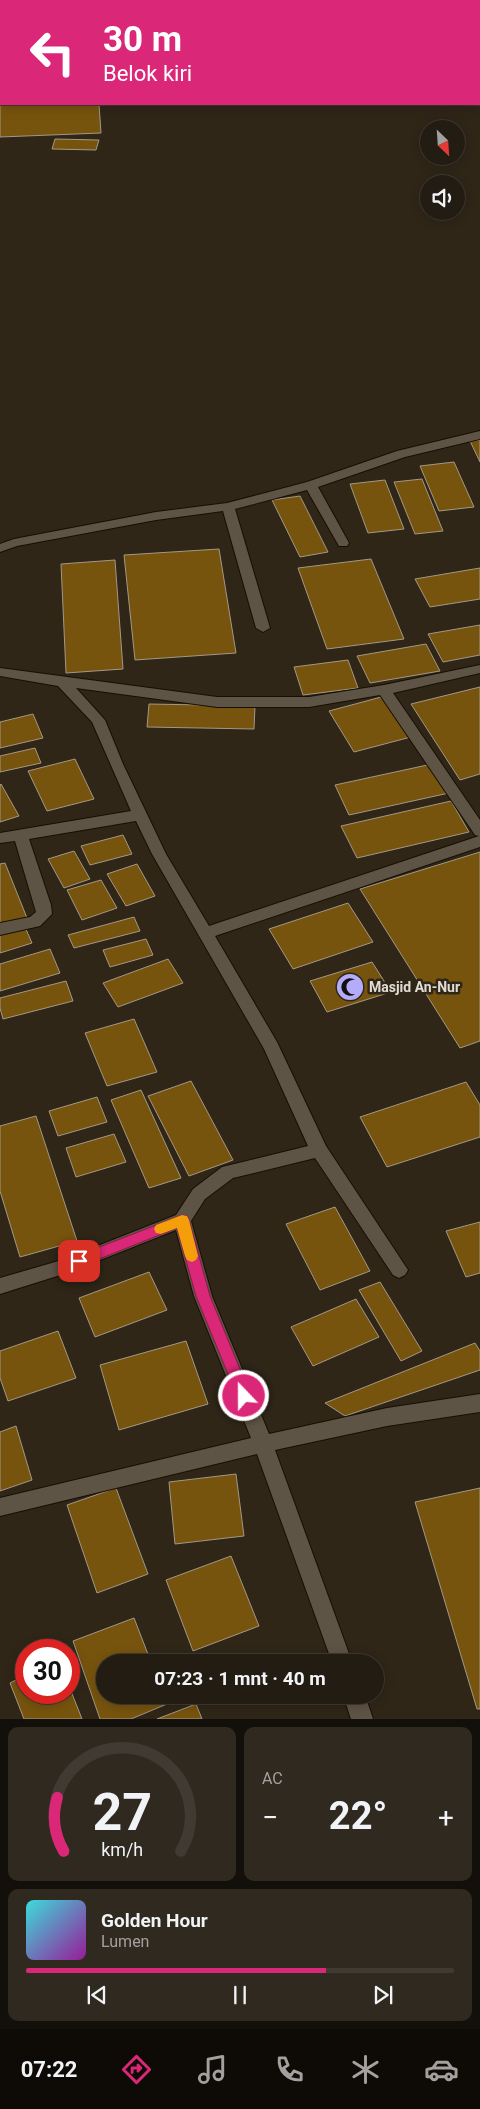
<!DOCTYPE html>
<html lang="id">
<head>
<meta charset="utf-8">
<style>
  body { margin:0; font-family:Roboto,sans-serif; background:#2f2920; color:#f1f3f6; height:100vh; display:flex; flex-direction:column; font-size:19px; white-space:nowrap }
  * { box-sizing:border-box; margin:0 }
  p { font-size:16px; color:#a3a19f }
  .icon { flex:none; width:28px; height:28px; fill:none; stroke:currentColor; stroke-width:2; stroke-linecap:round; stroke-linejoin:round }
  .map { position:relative; height:1719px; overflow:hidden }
  .drawer { display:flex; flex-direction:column; gap:8px; padding:8px; background:#130f0a; flex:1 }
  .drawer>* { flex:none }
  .top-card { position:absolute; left:0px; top:0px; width:480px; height:105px; box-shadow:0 2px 12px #0003,0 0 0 1px #403a32; background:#db2777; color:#fff; overflow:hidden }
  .needle { width:32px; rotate:155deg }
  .controls { position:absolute; left:420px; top:120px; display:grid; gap:10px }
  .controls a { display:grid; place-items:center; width:45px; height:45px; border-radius:50%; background:#231c12; box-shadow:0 2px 12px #0003,0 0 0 1px #403a32; font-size:25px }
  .speed { position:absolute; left:15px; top:1639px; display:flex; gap:10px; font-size:25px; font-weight:700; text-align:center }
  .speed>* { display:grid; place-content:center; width:65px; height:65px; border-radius:50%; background:#231c12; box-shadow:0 2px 12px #0003,0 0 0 1px #403a32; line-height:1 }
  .speed .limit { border:8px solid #d22; background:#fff; color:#111 }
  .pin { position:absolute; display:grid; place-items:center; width:42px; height:42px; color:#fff; margin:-21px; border-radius:10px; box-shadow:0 2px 8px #0006 }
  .me { position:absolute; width:55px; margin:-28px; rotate:338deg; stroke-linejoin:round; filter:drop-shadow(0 0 4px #0008) }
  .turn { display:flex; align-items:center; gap:18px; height:105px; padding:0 20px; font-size:22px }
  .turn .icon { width:65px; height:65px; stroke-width:2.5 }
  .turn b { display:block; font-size:35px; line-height:42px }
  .big { font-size:38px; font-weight:700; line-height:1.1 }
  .drawer .card { flex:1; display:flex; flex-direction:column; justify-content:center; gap:8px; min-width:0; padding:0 18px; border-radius:10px; background:#2f2920 }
  .drawer .dial { align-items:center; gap:0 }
  .dial svg { height:130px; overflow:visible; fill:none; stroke:#403a32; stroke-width:7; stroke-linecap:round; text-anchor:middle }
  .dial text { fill:#f1f3f6; stroke:none }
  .song { display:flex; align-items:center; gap:15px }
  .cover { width:60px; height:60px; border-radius:8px; background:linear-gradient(135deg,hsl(180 70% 55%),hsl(300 70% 35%)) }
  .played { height:5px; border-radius:2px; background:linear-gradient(90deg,#db2777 70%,#403a32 70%) }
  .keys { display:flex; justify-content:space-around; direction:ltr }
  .heat { display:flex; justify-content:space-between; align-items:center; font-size:28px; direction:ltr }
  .drawer .tiles { flex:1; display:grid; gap:8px; grid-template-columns:1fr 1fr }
  .card:last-child { grid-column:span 2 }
  .trip { position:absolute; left:96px; top:1654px; width:288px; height:50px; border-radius:25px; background:#231c12; box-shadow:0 2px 12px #0003,0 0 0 1px #403a32; font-weight:700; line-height:50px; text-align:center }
  .tab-bar { display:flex; height:80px; justify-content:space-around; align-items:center; background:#0e0b07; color:#a3a19f }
  .tab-bar .icon { width:35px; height:35px }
  .tab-bar .on { color:#db2777 }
  .tab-bar b { font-size:22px; color:#f1f3f6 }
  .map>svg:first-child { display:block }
  .building { fill:#77540e; stroke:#a39887 }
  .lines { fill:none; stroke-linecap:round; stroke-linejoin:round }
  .minor-casing { stroke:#170f03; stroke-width:2 }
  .minor { fill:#5e5445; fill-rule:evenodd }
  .route { fill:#db2777; stroke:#8e194d }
  .slow { fill:#f59e0b }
  .labels { text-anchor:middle; stroke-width:5; stroke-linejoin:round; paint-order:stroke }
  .poi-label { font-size:14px; font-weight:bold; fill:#e1dbd3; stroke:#2f2618; text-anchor:start }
</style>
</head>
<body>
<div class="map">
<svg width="480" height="1719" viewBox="0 0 480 1719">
  <rect width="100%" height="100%" fill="#2f2618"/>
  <g class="building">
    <polygon points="0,93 1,104 99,104 101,133 0,137"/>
    <polygon points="55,139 99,140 96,150 52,149"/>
    <polygon points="480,440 480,462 470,441"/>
    <polygon points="454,462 474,507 439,511 420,466"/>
    <polygon points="422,479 443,531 415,534 394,482"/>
    <polygon points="385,480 404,529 368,533 350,484"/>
    <polygon points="300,496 328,552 300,557 272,500"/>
    <polygon points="219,549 236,653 135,660 124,555"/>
    <polygon points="371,559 404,639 327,649 298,568"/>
    <polygon points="115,560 123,669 66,673 61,564"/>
    <polygon points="480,568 480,599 430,607 415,579"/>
    <polygon points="480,625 480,655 443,662 428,634"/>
    <polygon points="426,644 440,671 370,683 357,656"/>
    <polygon points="348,660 358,688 303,695 294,667"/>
    <polygon points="480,687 480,774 460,780 411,704"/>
    <polygon points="385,696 411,737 354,752 329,711"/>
    <polygon points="149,704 255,706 254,729 147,727"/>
    <polygon points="33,714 43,738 0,748 0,722"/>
    <polygon points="35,748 41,763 0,772 0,756"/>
    <polygon points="75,759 94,799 47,811 28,771"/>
    <polygon points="432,764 449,793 349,815 335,785"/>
    <polygon points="1,784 19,816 0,822 0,785"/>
    <polygon points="451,801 469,832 357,858 341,826"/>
    <polygon points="123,835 132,854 90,865 81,846"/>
    <polygon points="74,851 90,879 64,888 48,859"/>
    <polygon points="480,852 480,1041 460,1048 360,889"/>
    <polygon points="5,863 27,918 0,926 0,864"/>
    <polygon points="137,864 155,896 126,906 107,874"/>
    <polygon points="101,880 117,908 82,920 67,890"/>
    <polygon points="348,903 373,942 293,969 269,929"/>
    <polygon points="134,917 140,931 74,948 68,935"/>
    <polygon points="25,927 32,943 0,953 0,935"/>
    <polygon points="146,939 153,955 110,967 103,950"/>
    <polygon points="50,949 60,973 0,991 0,964"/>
    <polygon points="168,959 183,983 118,1007 103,983"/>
    <polygon points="372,962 391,992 327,1012 310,981"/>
    <polygon points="66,981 73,1001 3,1019 0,1008 0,998"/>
    <polygon points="134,1019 157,1072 107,1086 85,1033"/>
    <polygon points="191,1081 233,1160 189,1176 148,1096"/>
    <polygon points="466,1082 480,1105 480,1137 387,1167 360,1117"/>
    <polygon points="141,1090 181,1178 149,1188 111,1100"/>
    <polygon points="97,1097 107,1122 58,1136 49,1111"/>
    <polygon points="36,1116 77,1241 20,1257 0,1191 0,1126"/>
    <polygon points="114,1134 126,1162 76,1177 66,1148"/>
    <polygon points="335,1207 370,1271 320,1290 286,1224"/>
    <polygon points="480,1222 480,1273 466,1277 446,1231"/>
    <polygon points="149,1272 167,1310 95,1337 79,1298"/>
    <polygon points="380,1282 422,1351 401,1361 359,1290"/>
    <polygon points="356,1299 379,1337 313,1366 291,1327"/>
    <polygon points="58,1331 76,1378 8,1401 0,1378 0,1351"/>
    <polygon points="186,1341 208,1404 119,1430 100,1365"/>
    <polygon points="475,1343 480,1351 480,1370 345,1416 325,1403"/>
    <polygon points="16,1426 32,1480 0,1491 0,1432"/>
    <polygon points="236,1474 244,1536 175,1544 169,1482"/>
    <polygon points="116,1488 148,1574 97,1593 67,1505"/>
    <polygon points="480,1488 480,1709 477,1709 415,1502"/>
    <polygon points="231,1556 259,1626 193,1651 166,1580"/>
    <polygon points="134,1618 151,1662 105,1662 105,1695 164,1695 167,1704 131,1719 100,1719 73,1641"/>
    <polygon points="26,1675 26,1692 69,1692 69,1686 82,1719 24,1719 10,1683"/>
    <polygon points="196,1704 202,1719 157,1719"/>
  </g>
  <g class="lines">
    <defs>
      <g id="minor">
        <polygon points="480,431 480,439 405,457 318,487 349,543 347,546 339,546 307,490 235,509 270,628 263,632 256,628 223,511 156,520 17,546 0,552 0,544 14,539 156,512 227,503 307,482 397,451"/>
        <path d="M480,665V673L393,693L480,820V847L215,936L277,1042L326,1146L408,1270L405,1275L399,1278L393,1275L315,1158L233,1178L205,1199L191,1221L212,1296L269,1434L387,1408L480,1394V1412L387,1426L275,1450L352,1662H332L257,1454L0,1516V1498L251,1438L194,1296L176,1230L70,1272L0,1294V1278L62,1260L176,1215L193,1189L222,1167L308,1146L264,1049L152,854L136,821L29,839L51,905L52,914L40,926L0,935V923L30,917L36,912L15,841L0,843V833L131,811L92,722L58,686L0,676V668L217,697H309L384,685ZM76,688L217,707H309L380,695L475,835L479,836L209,926L166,854L123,764L105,720Z"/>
        <polygon points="343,1695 365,1695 373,1719 351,1719"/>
      </g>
    </defs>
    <use href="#minor" class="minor-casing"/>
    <use href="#minor" class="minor"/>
  </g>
  <polygon class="route" points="182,1215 187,1216 189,1220 210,1296 251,1396 249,1401 244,1402 239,1401 237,1396 196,1296 177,1228 79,1267 74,1265 72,1261 74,1257"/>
  <polygon class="slow" points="182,1215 187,1216 189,1220 198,1256 196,1260 192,1262 187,1260 185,1256 177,1228 161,1234 156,1233 154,1229 156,1225"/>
  <defs>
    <symbol id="mosque-disc" viewBox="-11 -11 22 22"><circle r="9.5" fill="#b4acf9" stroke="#2f2618"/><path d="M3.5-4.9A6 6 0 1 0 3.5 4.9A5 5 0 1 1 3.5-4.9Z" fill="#111"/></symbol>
  </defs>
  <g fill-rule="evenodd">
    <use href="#mosque-disc" x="334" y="971" width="32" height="32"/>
  </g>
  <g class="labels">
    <g class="poi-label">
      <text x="369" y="992">Masjid An-Nur</text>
    </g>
  </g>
</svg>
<div class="controls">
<a><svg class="needle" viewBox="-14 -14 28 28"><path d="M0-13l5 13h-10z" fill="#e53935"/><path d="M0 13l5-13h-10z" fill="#a3a19f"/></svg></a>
<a><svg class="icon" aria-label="sound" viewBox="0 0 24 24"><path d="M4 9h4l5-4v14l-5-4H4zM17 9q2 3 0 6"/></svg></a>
</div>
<div class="speed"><div class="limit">30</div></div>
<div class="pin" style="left:79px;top:1261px;background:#d93025"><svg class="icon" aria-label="arrive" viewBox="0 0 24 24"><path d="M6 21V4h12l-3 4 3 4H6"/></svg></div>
<svg class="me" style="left:244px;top:1396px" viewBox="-20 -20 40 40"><circle r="17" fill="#db2777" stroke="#fff" stroke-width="3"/><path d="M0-11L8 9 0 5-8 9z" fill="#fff"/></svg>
<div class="trip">07:23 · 1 mnt · 40 m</div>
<div class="top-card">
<div class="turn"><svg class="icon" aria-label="left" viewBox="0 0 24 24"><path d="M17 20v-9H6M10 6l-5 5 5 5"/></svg><div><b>30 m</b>Belok kiri</div></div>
</div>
</div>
<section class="drawer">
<div class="tiles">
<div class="card dial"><svg viewBox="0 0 100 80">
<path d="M14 69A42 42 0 1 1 86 69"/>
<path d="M14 69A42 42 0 0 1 10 36" stroke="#db2777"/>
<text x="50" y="56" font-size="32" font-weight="700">27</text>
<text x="50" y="72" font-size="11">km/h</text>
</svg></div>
<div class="card"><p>AC</p>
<div class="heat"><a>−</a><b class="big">22°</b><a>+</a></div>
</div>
<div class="card">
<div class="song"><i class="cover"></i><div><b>Golden Hour</b><p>Lumen</p></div></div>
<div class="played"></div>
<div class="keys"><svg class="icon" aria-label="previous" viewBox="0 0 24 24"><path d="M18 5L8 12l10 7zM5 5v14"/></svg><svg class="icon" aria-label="pause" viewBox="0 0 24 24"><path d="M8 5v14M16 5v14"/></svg><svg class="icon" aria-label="next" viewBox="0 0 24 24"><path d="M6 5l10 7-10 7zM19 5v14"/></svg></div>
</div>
</div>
</section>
<nav class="tab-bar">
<b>07:22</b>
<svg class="icon on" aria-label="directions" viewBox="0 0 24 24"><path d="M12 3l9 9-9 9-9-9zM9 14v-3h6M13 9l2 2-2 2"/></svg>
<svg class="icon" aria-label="music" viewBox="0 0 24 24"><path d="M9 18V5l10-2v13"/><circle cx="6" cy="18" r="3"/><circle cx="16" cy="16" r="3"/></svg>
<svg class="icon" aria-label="phone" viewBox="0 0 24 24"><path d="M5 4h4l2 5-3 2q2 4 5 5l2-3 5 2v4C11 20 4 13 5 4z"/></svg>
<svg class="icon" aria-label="climate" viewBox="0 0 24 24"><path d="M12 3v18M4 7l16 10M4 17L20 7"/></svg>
<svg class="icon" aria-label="car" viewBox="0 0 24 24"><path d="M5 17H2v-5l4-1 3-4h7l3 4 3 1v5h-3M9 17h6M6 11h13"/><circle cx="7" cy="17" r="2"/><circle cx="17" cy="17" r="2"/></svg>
</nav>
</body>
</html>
